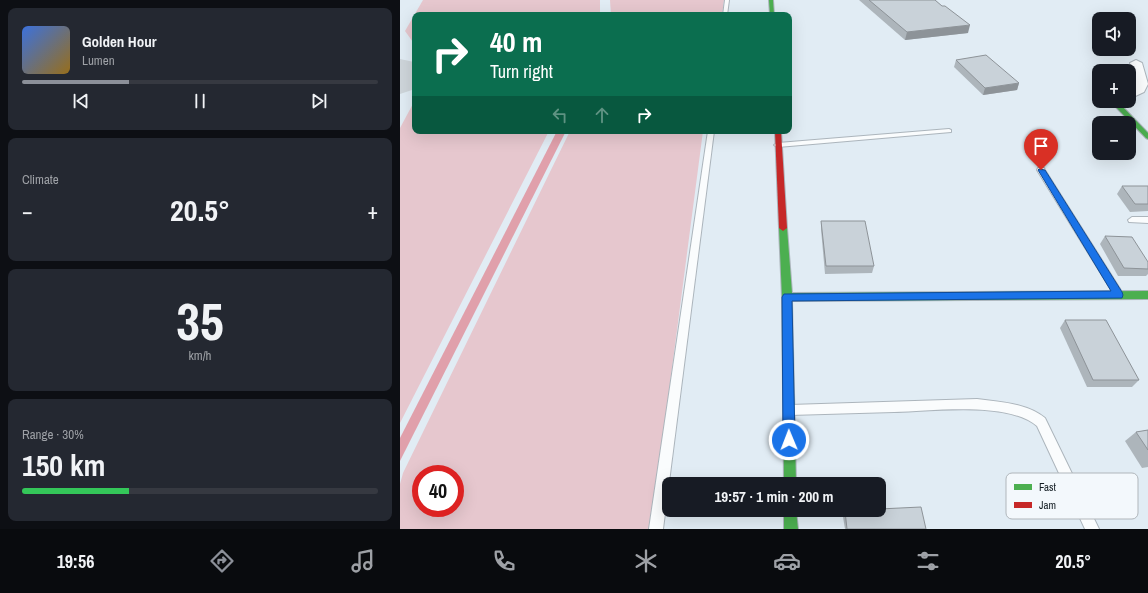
<!DOCTYPE html>
<html lang="en">
<head>
<meta charset="utf-8">
<style>
  body { margin:0; font-family:"Archivo Narrow",sans-serif; background:#242831; color:#f1f3f6; height:100vh; display:flex; flex-direction:column; font-size:15px; white-space:nowrap }
  * { box-sizing:border-box; margin:0 }
  p { font-size:13px; color:#9ea1a6 }
  .icon { flex:none; width:22px; height:22px; fill:none; stroke:currentColor; stroke-width:2; stroke-linecap:round; stroke-linejoin:round }
  .map { position:relative; flex:1; overflow:hidden }
  .panel { display:flex; flex-direction:column; gap:8px; padding:8px; background:#0d0f14; width:400px }
  .panel>* { flex:none }
  .banner { position:absolute; left:12px; top:12px; width:380px; height:122px; border-radius:8px; box-shadow:0 4px 16px #0002; background:#0b6e4f; color:#fff; overflow:hidden }
  .controls { position:absolute; left:692px; top:12px; display:grid; gap:8px }
  .controls a { display:grid; place-items:center; width:44px; height:44px; border-radius:8px; background:#171b24; box-shadow:0 4px 16px #0002; font-size:20px }
  .speed { position:absolute; left:12px; top:465px; display:flex; gap:8px; font-size:20px; font-weight:700; text-align:center }
  .speed>* { display:grid; place-content:center; width:52px; height:52px; border-radius:50%; background:#171b24; box-shadow:0 4px 16px #0002; line-height:1 }
  .speed .limit { border:6px solid #d22; background:#fff; color:#111 }
  .pin { position:absolute; display:grid; place-items:center; width:34px; height:34px; color:#fff; margin:-41px -17px; border-radius:50% 50% 50% 0; rotate:-45deg; box-shadow:0 0 4px #0007 }
  .pin .icon { rotate:45deg }
  .me { position:absolute; width:44px; margin:-22px; rotate:359deg; stroke-linejoin:round; filter:drop-shadow(0 0 3px #0008) }
  .turn { display:flex; align-items:center; gap:14px; height:84px; padding:0 12px; font-size:18px }
  .turn .icon { width:52px; height:52px; stroke-width:2.5 }
  .turn b { display:block; font-size:28px; line-height:34px }
  .lanes { display:flex; align-items:center; height:38px; padding:0 12px; background:#0003; justify-content:center; gap:20px; direction:ltr }
  .lanes .off { opacity:.35 }
  .big { font-size:30px; font-weight:800; line-height:1.1 }
  .panel .widget { flex:1; display:flex; flex-direction:column; justify-content:center; gap:6px; min-width:0; padding:0 14px; border-radius:8px; background:#242831 }
  .panel .dial { align-items:center; gap:0 }
  .dial b { font-size:52px; line-height:1 }
  .song { display:flex; align-items:center; gap:12px }
  .cover { width:48px; height:48px; border-radius:6px; background:linear-gradient(135deg,hsl(220 70% 55%),hsl(40 70% 35%)) }
  .played { height:4px; border-radius:2px; background:linear-gradient(90deg,#8c9099 30%,#363941 30%) }
  .keys { display:flex; justify-content:space-around; direction:ltr }
  .heat { display:flex; justify-content:space-between; align-items:center; font-size:22px; direction:ltr }
  .charge { height:6px; border-radius:3px; background:linear-gradient(90deg,#34c759 30%,#363941 0) }
  .trip { position:absolute; left:262px; top:477px; width:224px; height:40px; border-radius:8px; background:#171b24; box-shadow:0 4px 16px #0002; font-weight:800; line-height:40px; text-align:center }
  .dock { display:flex; height:64px; justify-content:space-around; align-items:center; background:#090b0e; color:#9ea1a6 }
  .dock .icon { width:28px; height:28px }
  .dock .selected { color:#8c9099 }
  .dock b { font-size:18px; color:#f1f3f6 }
  main { display:flex; flex:1; min-height:0 }
  .map>svg:first-child { display:block }
  .green { fill:#e6c7ce; fill-rule:evenodd }
  .water { fill:#e0a0ab }
  .lines { fill:none; stroke-linecap:round; stroke-linejoin:round }
  .taxiway { fill:#ced5da; fill-rule:evenodd }
  .lane-casing { stroke:#acb5bc; stroke-width:2 }
  .street-casing { stroke:#acb5bc; stroke-width:2 }
  .fast-casing { stroke:#acb5bc; stroke-width:2 }
  .jam-casing { stroke:#acb5bc; stroke-width:2 }
  .lane { fill:#fafcfd; fill-rule:evenodd }
  .street { fill:#fafcfd; fill-rule:evenodd }
  .fast { fill:#4caf50; fill-rule:evenodd }
  .jam { fill:#c62828; fill-rule:evenodd }
  .wall { fill:#adb5bb }
  .shaded-wall { fill:#8d9398 }
  .building { fill:#c9d2d9; stroke:#8d9398 }
  .route { fill:#1a73e8; stroke:#114b97 }
  .key { fill:#f3f8fc; stroke:#b0b6bb; stroke-width:1 }
  .key-label { font-size:11px; fill:#131d23 }
</style>
</head>
<body>
<main>
<section class="panel">
<div class="widget">
<div class="song"><i class="cover"></i><div><b>Golden Hour</b><p>Lumen</p></div></div>
<div class="played"></div>
<div class="keys"><svg class="icon" aria-label="previous" viewBox="0 0 24 24"><path d="M18 5L8 12l10 7zM5 5v14"/></svg><svg class="icon" aria-label="pause" viewBox="0 0 24 24"><path d="M8 5v14M16 5v14"/></svg><svg class="icon" aria-label="next" viewBox="0 0 24 24"><path d="M6 5l10 7-10 7zM19 5v14"/></svg></div>
</div>
<div class="widget"><p>Climate</p>
<div class="heat"><a>−</a><b class="big">20.5°</b><a>+</a></div>
</div>
<div class="widget dial"><b>35</b><p>km/h</p></div>
<div class="widget"><p>Range · 30%</p><b class="big">150 km</b><div class="charge"></div></div>
</section>
<div class="map">
<svg width="748" height="529" viewBox="0 0 748 529">
  <rect width="100%" height="100%" fill="#e1ecf4"/>
  <g class="green">
    <polygon points="23,0 200,0 200,15 15,15 15,45 5,31"/>
    <polygon points="210,0 324,0 322,15 211,15"/>
    <polygon points="15,100 15,131 149,131 0,423 0,128"/>
    <path d="M170,131H303L251,529H0V484L3,473ZM21,474H55V508H21Z"/>
  </g>
  <polygon class="water" points="157,131 166,131 0,461 0,438"/>
  <g class="lines">
    <polygon class="taxiway" points="0,59 14,62 15,64 15,89 0,94"/>
    <defs>
      <g id="lane">
        <polygon points="325,0 329,0 327,15 323,15"/>
        <polygon points="549,129 551,130 551,132 378,147 374,145 378,143"/>
        <polygon points="308,131 314,131 263,529 249,529"/>
        <polygon points="638,168 644,168 645,170 722,292 724,295 722,298 716,298 637,170"/>
        <polygon points="732,217 748,217 748,223 729,222 728,220"/>
        <path d="M577,399C600,402 627,403 645,418L699,529H685L637,426C608,401 531,411 494,412C459,413 425,414 390,415L386,414L384,410L386,406L390,405Z"/>
      </g>
      <polygon id="street" points="736,60 742,63 748,84 744,92 729,99 729,90 735,87 736,84 730,63"/>
      <g id="fast">
        <polygon points="369,0 373,0 374,15 370,15"/>
        <polygon points="710,101 717,101 748,133 748,139 746,138"/>
        <polygon points="383,225 387,228 392,293 748,291 748,299 392,301 396,484 384,484 382,297 379,228"/>
        <polygon points="384,510 396,510 398,529 384,529"/>
      </g>
      <polygon id="jam" points="375,131 381,131 387,228 383,231 379,228"/>
    </defs>
    <use href="#lane" class="lane-casing"/>
    <use href="#street" class="street-casing"/>
    <use href="#fast" class="fast-casing"/>
    <use href="#jam" class="jam-casing"/>
    <use href="#lane" class="lane"/>
    <use href="#street" class="street"/>
    <use href="#fast" class="fast"/>
    <use href="#jam" class="jam"/>
  </g>
  <g class="wall">
    <polygon points="459,0 535,0 568,33 505,40"/>
    <polygon points="556,60 619,83 617,90 583,95 554,67"/>
    <polygon points="722,186 748,186 748,211 730,212 717,194"/>
    <polygon points="421,221 474,266 472,273 425,274 421,229"/>
    <polygon points="705,236 748,262 748,274 746,276 718,276 700,244"/>
    <polygon points="665,320 739,380 732,387 687,387 660,328"/>
    <polygon points="748,430 748,467 742,468 725,441 736,432"/>
    <polygon points="445,511 526,529 445,529 443,517"/>
  </g>
  <g class="shaded-wall">
    <polygon points="570,25 568,33 505,40 507,32"/>
    <polygon points="619,83 617,90 583,95 585,88"/>
  </g>
  <g class="building">
    <polygon points="469,0 535,0 542,6 545,6 570,25 507,32"/>
    <polygon points="586,55 619,83 585,88 556,60"/>
    <polygon points="722,186 748,186 748,204 735,204"/>
    <polygon points="421,221 465,221 474,266 426,266"/>
    <polygon points="705,236 732,237 748,262 748,269 724,268"/>
    <polygon points="665,320 706,320 739,380 693,380"/>
    <polygon points="748,430 748,450 736,432"/>
    <polygon points="521,507 526,529 447,529 445,511 479,510 479,509"/>
  </g>
  <polygon class="route" points="639,169 645,170 722,292 723,295 722,298 392,301 395,440 394,444 389,445 385,444 383,440 382,297 384,294 711,291 638,170"/>
  <rect x="606" y="473" width="132" height="46" rx="6" class="key"/>
  <rect x="614" y="484" width="18" height="6" fill="#4caf50"/>
  <rect x="614" y="502" width="18" height="6" fill="#c62828"/>
  <g class="key-label">
    <text x="639" y="491">Fast</text>
    <text x="639" y="509">Jam</text>
  </g>
</svg>
<div class="controls">
<a><svg class="icon" aria-label="sound" viewBox="0 0 24 24"><path d="M4 9h4l5-4v14l-5-4H4zM17 9q2 3 0 6"/></svg></a>
<a>+</a>
<a>−</a>
</div>
<div class="speed"><div class="limit">40</div></div>
<div class="pin" style="left:641px;top:170px;background:#d93025"><svg class="icon" aria-label="arrive" viewBox="0 0 24 24"><path d="M6 21V4h12l-3 4 3 4H6"/></svg></div>
<svg class="me" style="left:389px;top:440px" viewBox="-20 -20 40 40"><circle r="17" fill="#1a73e8" stroke="#fff" stroke-width="3"/><path d="M0-11L8 9 0 5-8 9z" fill="#fff"/></svg>
<div class="trip">19:57 · 1 min · 200 m</div>
<div class="banner">
<div class="turn"><svg class="icon" aria-label="right" viewBox="0 0 24 24"><path d="M7 20v-9h11M14 6l5 5-5 5"/></svg><div><b>40 m</b>Turn right</div></div>
<div class="lanes"><svg class="icon off" aria-label="left" viewBox="0 0 24 24"><path d="M17 20v-9H6M10 6l-5 5 5 5"/></svg><svg class="icon off" aria-label="ahead" viewBox="0 0 24 24"><path d="M12 20V5M6 11l6-6 6 6"/></svg><svg class="icon" aria-label="right" viewBox="0 0 24 24"><path d="M7 20v-9h11M14 6l5 5-5 5"/></svg></div>
</div>
</div>
</main>
<nav class="dock">
<b>19:56</b>
<svg class="icon selected" aria-label="directions" viewBox="0 0 24 24"><path d="M12 3l9 9-9 9-9-9zM9 14v-3h6M13 9l2 2-2 2"/></svg>
<svg class="icon" aria-label="music" viewBox="0 0 24 24"><path d="M9 18V5l10-2v13"/><circle cx="6" cy="18" r="3"/><circle cx="16" cy="16" r="3"/></svg>
<svg class="icon" aria-label="phone" viewBox="0 0 24 24"><path d="M5 4h4l2 5-3 2q2 4 5 5l2-3 5 2v4C11 20 4 13 5 4z"/></svg>
<svg class="icon" aria-label="climate" viewBox="0 0 24 24"><path d="M12 3v18M4 7l16 10M4 17L20 7"/></svg>
<svg class="icon" aria-label="car" viewBox="0 0 24 24"><path d="M5 17H2v-5l4-1 3-4h7l3 4 3 1v5h-3M9 17h6M6 11h13"/><circle cx="7" cy="17" r="2"/><circle cx="17" cy="17" r="2"/></svg>
<svg class="icon" aria-label="filters" viewBox="0 0 24 24"><path d="M4 7h16M4 17h16"/><circle cx="9" cy="7" r="2"/><circle cx="15" cy="17" r="2"/></svg>
<b>20.5°</b>
</nav>
</body>
</html>
